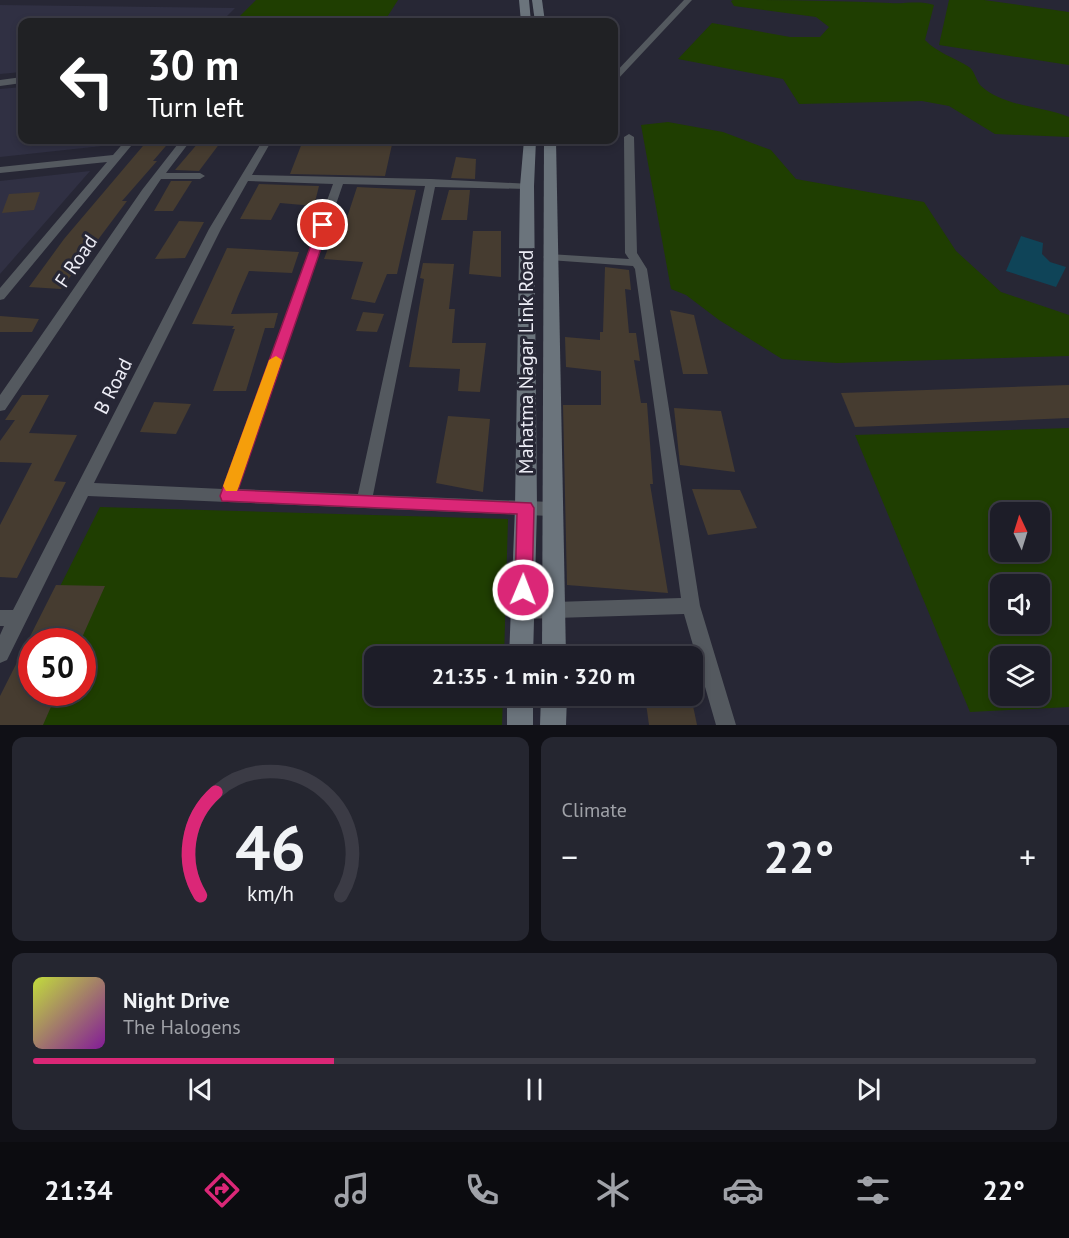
<!DOCTYPE html>
<html lang="en">
<head>
<meta charset="utf-8">
<style>
  body { margin:0; font-family:"PT Sans",sans-serif; background:#252630; color:#f1f3f6; height:100vh; display:flex; flex-direction:column; font-size:22px; white-space:nowrap }
  * { box-sizing:border-box; margin:0 }
  p { font-size:20px; color:#a0a2a8 }
  .icon { flex:none; width:33px; height:33px; fill:none; stroke:currentColor; stroke-width:2; stroke-linecap:round; stroke-linejoin:round }
  .map { position:relative; height:725px; overflow:hidden }
  .sheet { display:flex; flex-direction:column; gap:12px; padding:12px; background:#101016; flex:1 }
  .sheet>* { flex:none }
  .banner { position:absolute; left:18px; top:18px; width:600px; height:126px; border-radius:12px; box-shadow:0 3px 9px #0003,0 0 0 2px #3b3b45; background:#202124; color:#fff; overflow:hidden }
  .needle { width:39px; rotate:356deg }
  .controls { position:absolute; left:990px; top:502px; display:grid; gap:12px }
  .controls a { display:grid; place-items:center; width:60px; height:60px; border-radius:12px; background:#1d1d28; box-shadow:0 3px 9px #0003,0 0 0 2px #3b3b45; font-size:30px }
  .speed { position:absolute; left:18px; top:628px; display:flex; gap:12px; font-size:30px; font-weight:700; text-align:center }
  .speed>* { display:grid; place-content:center; width:78px; height:78px; border-radius:50%; background:#1d1d28; box-shadow:0 3px 9px #0003,0 0 0 2px #3b3b45; line-height:1 }
  .speed .limit { border:9px solid #d22; background:#fff; color:#111 }
  .pin { position:absolute; display:grid; place-items:center; width:51px; height:51px; color:#fff; margin:-26px; border:3px solid #fff; border-radius:50%; box-shadow:0 2px 6px #0007 }
  .me { position:absolute; width:66px; margin:-33px; rotate:1deg; stroke-linejoin:round; filter:drop-shadow(0 0 4px #0008) }
  .turn { display:flex; align-items:center; gap:21px; height:126px; padding:0 30px; font-size:27px }
  .turn .icon { width:78px; height:78px; stroke-width:2.5 }
  .turn b { display:block; font-size:42px; line-height:51px }
  .big { font-size:45px; font-weight:700; line-height:1.1 }
  .sheet .card { flex:1; display:flex; flex-direction:column; justify-content:center; gap:9px; min-width:0; padding:0 21px; border-radius:12px; background:#252630 }
  .sheet .dial { align-items:center; gap:0 }
  .dial svg { height:156px; overflow:visible; fill:none; stroke:#3b3b45; stroke-width:7; stroke-linecap:round; text-anchor:middle }
  .dial text { fill:#f1f3f6; stroke:none }
  .song { display:flex; align-items:center; gap:18px }
  .cover { width:72px; height:72px; border-radius:9px; background:linear-gradient(135deg,hsl(70 70% 55%),hsl(290 70% 35%)) }
  .played { height:6px; border-radius:3px; background:linear-gradient(90deg,#db2777 30%,#3b3b45 30%) }
  .keys { display:flex; justify-content:space-around; direction:ltr }
  .heat { display:flex; justify-content:space-between; align-items:center; font-size:33px; direction:ltr }
  .sheet .tiles { flex:1; display:grid; gap:12px; grid-template-columns:1fr 1fr }
  .card:last-child { grid-column:span 2 }
  .trip { position:absolute; left:364px; top:646px; width:339px; height:60px; border-radius:12px; background:#1d1d28; box-shadow:0 3px 9px #0003,0 0 0 2px #3b3b45; font-weight:700; line-height:60px; text-align:center }
  .tabs { display:flex; height:96px; justify-content:space-around; align-items:center; background:#0c0c10; color:#a0a2a8 }
  .tabs .icon { width:42px; height:42px }
  .tabs .on { color:#db2777 }
  .tabs b { font-size:27px; color:#f1f3f6 }
  .map>svg:first-child { display:block }
  .built { fill:#303043 }
  .green { fill:#1f3e01; fill-rule:evenodd }
  .water { fill:#0f4458 }
  .building { fill:#463c30 }
  .lines { fill:none; stroke-linecap:round; stroke-linejoin:round }
  .minor { fill:#54595f; fill-rule:evenodd }
  .tertiary { fill:#54595f; fill-rule:evenodd }
  .secondary { fill:#6b747c; fill-rule:evenodd }
  .route { fill:#db2777; stroke:#8e194d; stroke-width:1.5 }
  .slow { fill:#f59e0b }
  .labels { text-anchor:middle; stroke-width:6; stroke-linejoin:round; paint-order:stroke }
  .street-label { font-size:20px; fill:#ededf6; stroke:#272735 }
</style>
</head>
<body>
<div class="map">
<svg width="1069" height="725" viewBox="0 0 1069 725">
  <rect width="100%" height="100%" fill="#272735"/>
  <g class="built">
    <polygon points="0,5 235,8 221,22 22,22 22,72 0,74"/>
    <polygon points="22,87 22,140 108,140 102,146 0,157 0,89"/>
    <polygon points="90,171 0,274 0,181"/>
  </g>
  <g class="green">
    <polygon points="256,0 398,0 384,22 234,22"/>
    <path d="M733,0C785,0 837,1 890,3C906,4 919,0 934,5L925,40C937,53 954,57 969,67C975,71 976,81 981,86C1004,107 1042,106 1069,117V137L995,134L949,106L922,101L799,104L783,79L678,59L712,23L790,37H820L829,27L816,17L734,6L731,1Z"/>
    <polygon points="949,0 984,0 1069,12 1069,65 939,45"/>
    <polygon points="668,122 723,132 771,150 796,179 924,202 956,251 1001,292 1069,315 1069,356 837,363 782,359 719,320 686,295 671,289 641,125"/>
    <path d="M1069,428V707L970,712L855,435ZM1000,513H1040V552H1000ZM1000,585H1040V624H1000ZM1000,657H1040V696H1000Z"/>
    <polygon points="100,507 508,519 504,657 375,657 375,696 503,696 502,725 0,725 0,706 32,693 82,693 82,642 32,642"/>
  </g>
  <polygon class="water" points="1021,236 1043,243 1042,254 1050,262 1066,267 1056,287 1006,271"/>
  <g class="building">
    <polygon points="148,140 171,140 153,161 157,161 122,201 127,201 61,289 29,287 64,239"/>
    <polygon points="347,140 393,140 385,176 290,174 302,143 345,143"/>
    <polygon points="199,142 220,143 199,171 175,170"/>
    <polygon points="456,157 476,159 475,179 451,178"/>
    <polygon points="171,181 192,181 173,211 154,211"/>
    <polygon points="259,184 286,185 319,186 314,206 280,203 271,220 240,219"/>
    <polygon points="357,187 416,190 397,274 387,274 375,303 351,299 363,262 324,259 335,230 343,230"/>
    <polygon points="449,190 470,190 467,220 441,220"/>
    <polygon points="40,192 34,210 2,213 9,194"/>
    <polygon points="179,221 204,222 185,258 155,259"/>
    <polygon points="473,231 501,231 501,277 469,274"/>
    <polygon points="227,248 299,252 292,273 249,271 238,296 231,314 278,313 274,328 265,328 246,391 213,391 235,329 232,329 234,326 192,324"/>
    <polygon points="423,263 454,264 449,309 455,309 452,343 486,343 480,392 458,391 460,369 409,367 424,279 420,278"/>
    <polygon points="605,267 629,270 631,290 625,289 629,333 636,333 640,361 634,360 641,403 647,403 653,484 650,484 668,593 567,585 563,405 601,405 601,371 566,367 565,337 600,340 600,332 603,332"/>
    <polygon points="670,310 694,315 708,374 683,374"/>
    <polygon points="363,312 384,314 377,332 356,331"/>
    <polygon points="0,316 39,319 32,332 0,332"/>
    <polygon points="1069,385 1069,418 855,427 841,393"/>
    <polygon points="22,395 49,395 29,433 77,435 54,481 66,482 17,578 0,577 0,525 32,463 0,462 0,441 15,420 5,420"/>
    <polygon points="154,402 191,404 176,434 140,432"/>
    <polygon points="674,408 721,411 735,472 680,465"/>
    <polygon points="448,416 490,419 483,492 436,483"/>
    <polygon points="692,489 740,490 757,528 708,535"/>
    <polygon points="56,585 105,586 80,642 32,642 32,693 57,693 43,725 0,725 0,696"/>
    <polygon points="645,696 691,696 697,725 649,725"/>
  </g>
  <g class="lines">
    <g class="minor">
      <polygon points="684,0 692,0 617,80 614,80 614,74"/>
      <polygon points="629,134 634,137 637,253 647,269 700,606 736,725 716,725 684,614 523,619 517,617 514,611 517,605 523,603 681,598 635,269 633,266 549,260 543,257 549,254 629,259 625,253 624,137"/>
      <polygon points="126,140 136,140 4,299 0,300 0,288 107,162 0,173 0,167 113,155"/>
      <polygon points="181,140 191,140 166,173 200,173 205,176 200,179 161,179 5,410 0,411 0,395 142,190"/>
      <path d="M263,140H272L252,175L431,179L531,184V188L527,189L435,187L373,495L551,502L557,504L559,509L557,514L551,516L88,496L7,660L0,663V635L4,626H0V610H13L209,229ZM248,181L333,184L223,489L94,483L221,229ZM343,184L425,186L358,494L238,489Z"/>
    </g>
    <polygon class="tertiary" points="22,77 22,83 0,86 0,80"/>
    <g class="secondary">
      <polygon points="519,0 529,0 531,22 521,22"/>
      <polygon points="532,0 542,0 545,22 535,22"/>
      <polygon points="524,140 536,140 534,186 537,508 533,657 509,657 515,508 520,186"/>
      <polygon points="544,140 556,140 566,657 542,657"/>
      <rect x="507" y="696" width="26" height="29"/>
      <polygon points="541,696 567,696 566,725 540,725"/>
    </g>
  </g>
  <polygon class="route" points="319,223 329,225 238,490 531,503 534,508 532,590 530,596 523,598 517,596 515,590 517,514 222,501 220,496"/>
  <polygon class="slow" points="276,356 282,360 239,486 237,491 226,491 223,486 269,360"/>
  <g class="labels">
    <g class="street-label">
      <text transform="translate(76 261) rotate(-56)" y="7">F Road</text>
      <text transform="translate(526 362) rotate(-90)" y="7">Mahatma Nagar Link Road</text>
      <text transform="translate(113 386) rotate(-63)" y="7">B Road</text>
    </g>
  </g>
</svg>
<div class="controls">
<a><svg class="needle" viewBox="-14 -14 28 28"><path d="M0-13l5 13h-10z" fill="#e53935"/><path d="M0 13l5-13h-10z" fill="#a0a2a8"/></svg></a>
<a><svg class="icon" aria-label="sound" viewBox="0 0 24 24"><path d="M4 9h4l5-4v14l-5-4H4zM17 9q2 3 0 6"/></svg></a>
<a><svg class="icon" aria-label="layers" viewBox="0 0 24 24"><path d="M12 4l9 5-9 5-9-5zM3 14l9 5 9-5"/></svg></a>
</div>
<div class="speed"><div class="limit">50</div></div>
<div class="pin" style="left:323px;top:225px;background:#d93025"><svg class="icon" aria-label="arrive" viewBox="0 0 24 24"><path d="M6 21V4h12l-3 4 3 4H6"/></svg></div>
<svg class="me" style="left:523px;top:590px" viewBox="-20 -20 40 40"><circle r="17" fill="#db2777" stroke="#fff" stroke-width="3"/><path d="M0-11L8 9 0 5-8 9z" fill="#fff"/></svg>
<div class="trip">21:35 · 1 min · 320 m</div>
<div class="banner">
<div class="turn"><svg class="icon" aria-label="left" viewBox="0 0 24 24"><path d="M17 20v-9H6M10 6l-5 5 5 5"/></svg><div><b>30 m</b>Turn left</div></div>
</div>
</div>
<section class="sheet">
<div class="tiles">
<div class="card dial"><svg viewBox="0 0 100 80">
<path d="M14 69A42 42 0 1 1 86 69"/>
<path d="M14 69A42 42 0 0 1 22 16" stroke="#db2777"/>
<text x="50" y="56" font-size="32" font-weight="700">46</text>
<text x="50" y="72" font-size="11">km/h</text>
</svg></div>
<div class="card"><p>Climate</p>
<div class="heat"><a>−</a><b class="big">22°</b><a>+</a></div>
</div>
<div class="card">
<div class="song"><i class="cover"></i><div><b>Night Drive</b><p>The Halogens</p></div></div>
<div class="played"></div>
<div class="keys"><svg class="icon" aria-label="previous" viewBox="0 0 24 24"><path d="M18 5L8 12l10 7zM5 5v14"/></svg><svg class="icon" aria-label="pause" viewBox="0 0 24 24"><path d="M8 5v14M16 5v14"/></svg><svg class="icon" aria-label="next" viewBox="0 0 24 24"><path d="M6 5l10 7-10 7zM19 5v14"/></svg></div>
</div>
</div>
</section>
<nav class="tabs">
<b>21:34</b>
<svg class="icon on" aria-label="directions" viewBox="0 0 24 24"><path d="M12 3l9 9-9 9-9-9zM9 14v-3h6M13 9l2 2-2 2"/></svg>
<svg class="icon" aria-label="music" viewBox="0 0 24 24"><path d="M9 18V5l10-2v13"/><circle cx="6" cy="18" r="3"/><circle cx="16" cy="16" r="3"/></svg>
<svg class="icon" aria-label="phone" viewBox="0 0 24 24"><path d="M5 4h4l2 5-3 2q2 4 5 5l2-3 5 2v4C11 20 4 13 5 4z"/></svg>
<svg class="icon" aria-label="climate" viewBox="0 0 24 24"><path d="M12 3v18M4 7l16 10M4 17L20 7"/></svg>
<svg class="icon" aria-label="car" viewBox="0 0 24 24"><path d="M5 17H2v-5l4-1 3-4h7l3 4 3 1v5h-3M9 17h6M6 11h13"/><circle cx="7" cy="17" r="2"/><circle cx="17" cy="17" r="2"/></svg>
<svg class="icon" aria-label="filters" viewBox="0 0 24 24"><path d="M4 7h16M4 17h16"/><circle cx="9" cy="7" r="2"/><circle cx="15" cy="17" r="2"/></svg>
<b>22°</b>
</nav>
</body>
</html>
